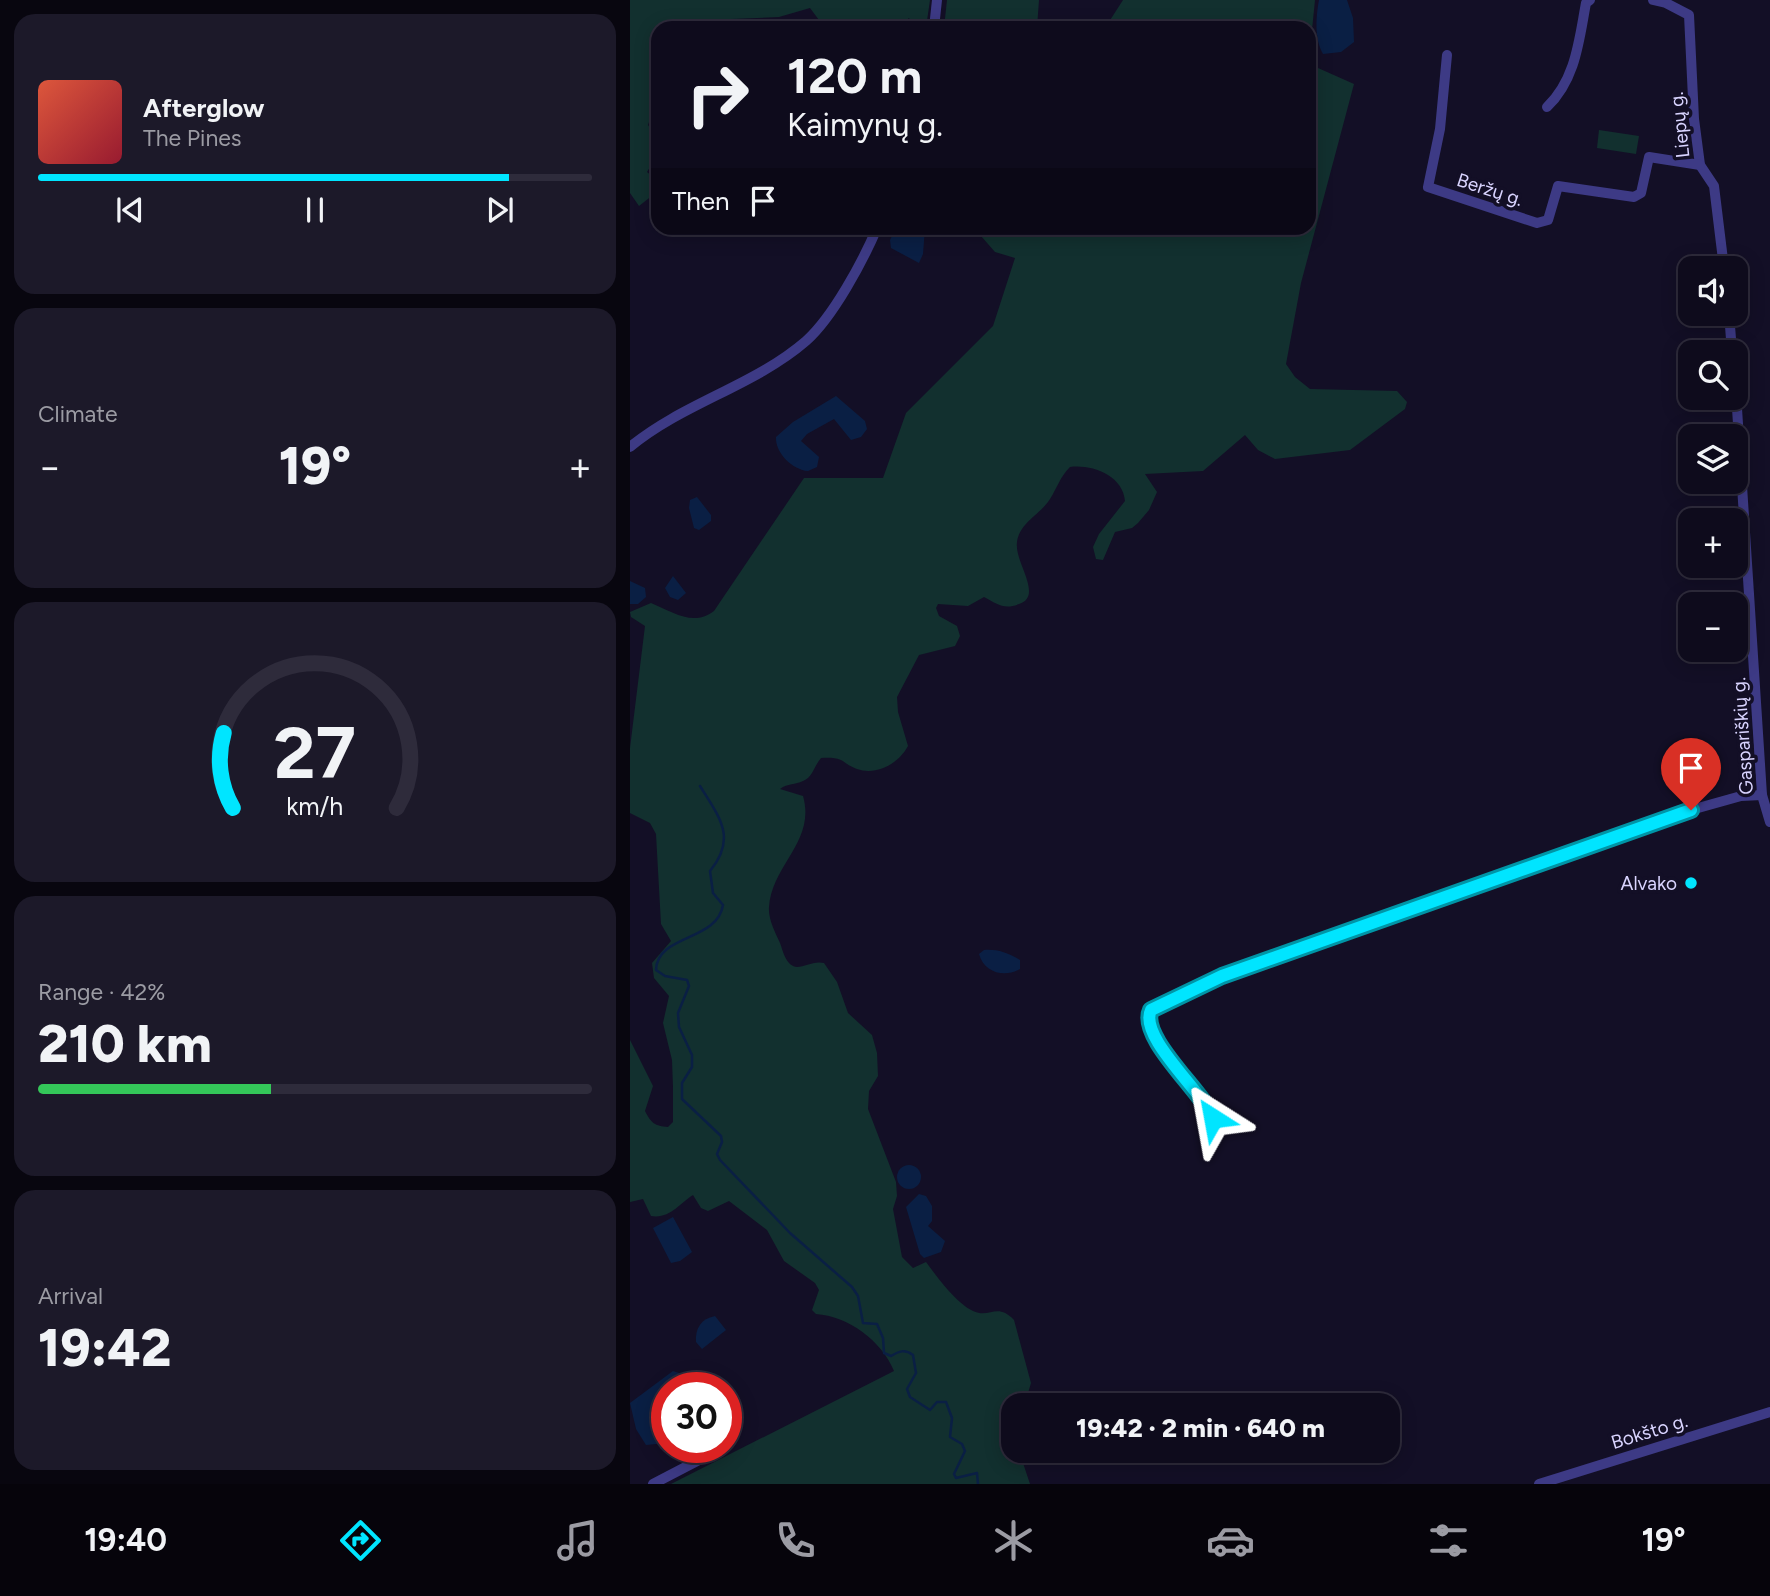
<!DOCTYPE html>
<html lang="en">
<head>
<meta charset="utf-8">
<style>
  body { margin:0; font-family:Figtree,sans-serif; background:#1c1929; color:#f1f3f6; height:100vh; display:flex; flex-direction:column; font-size:26px; white-space:nowrap }
  * { box-sizing:border-box; margin:0 }
  p { font-size:23px; color:#9b9ba3 }
  .icon { flex:none; width:38px; height:38px; fill:none; stroke:currentColor; stroke-width:2; stroke-linecap:round; stroke-linejoin:round }
  .map { position:relative; flex:1; overflow:hidden }
  .side { display:flex; flex-direction:column; gap:14px; padding:14px; background:#08060f; width:630px }
  .side>* { flex:none }
  .guide { position:absolute; left:21px; top:21px; width:665px; height:214px; border-radius:21px; box-shadow:0 4px 18px #0003,0 0 0 2px #2e2b3b; background:#0e0b1c; color:#f1f3f6; overflow:hidden }
  .controls { position:absolute; left:1048px; top:256px; display:grid; gap:14px }
  .controls a { display:grid; place-items:center; width:70px; height:70px; border-radius:14px; background:#0e0b1c; box-shadow:0 4px 18px #0003,0 0 0 2px #2e2b3b; font-size:35px }
  .speed { position:absolute; left:21px; top:1372px; display:flex; gap:14px; font-size:35px; font-weight:700; text-align:center }
  .speed>* { display:grid; place-content:center; width:91px; height:91px; border-radius:50%; background:#0e0b1c; box-shadow:0 4px 18px #0003,0 0 0 2px #2e2b3b; line-height:1 }
  .speed .limit { border:10px solid #d22; background:#fff; color:#111 }
  .pin { position:absolute; display:grid; place-items:center; width:60px; height:60px; color:#fff; margin:-72px -30px; border-radius:50% 50% 50% 0; rotate:-45deg; box-shadow:0 0 7px #0007 }
  .pin .icon { rotate:45deg }
  .me { position:absolute; width:77px; margin:-38px; rotate:326deg; stroke-linejoin:round; filter:drop-shadow(0 0 5px #0008) }
  .turn { display:flex; align-items:center; gap:24px; height:147px; padding:0 21px; font-size:32px }
  .turn .icon { width:91px; height:91px; stroke-width:2.5 }
  .turn b { display:block; font-size:49px; line-height:60px }
  .then { display:flex; align-items:center; height:66px; padding:0 21px; background:#0003; gap:14px; font-size:26px }
  .big { font-size:52px; font-weight:800; line-height:1.1 }
  .side .widget { flex:1; display:flex; flex-direction:column; justify-content:center; gap:10px; min-width:0; padding:0 24px; border-radius:21px; background:#1c1929 }
  .side .dial { align-items:center; gap:0 }
  .dial svg { height:182px; overflow:visible; fill:none; stroke:#2e2b3b; stroke-width:7; stroke-linecap:round; text-anchor:middle }
  .dial text { fill:#f1f3f6; stroke:none }
  .song { display:flex; align-items:center; gap:21px }
  .cover { width:84px; height:84px; border-radius:10px; background:linear-gradient(135deg,hsl(10 70% 55%),hsl(350 70% 35%)) }
  .played { height:7px; border-radius:4px; background:linear-gradient(90deg,#00e5ff 85%,#2e2b3b 85%) }
  .keys { display:flex; justify-content:space-around; direction:ltr }
  .heat { display:flex; justify-content:space-between; align-items:center; font-size:38px; direction:ltr }
  .charge { height:10px; border-radius:5px; background:linear-gradient(90deg,#34c759 42%,#2e2b3b 0) }
  .trip { position:absolute; left:371px; top:1393px; width:399px; height:70px; border-radius:21px; background:#0e0b1c; box-shadow:0 4px 18px #0003,0 0 0 2px #2e2b3b; font-weight:800; line-height:70px; text-align:center }
  .dock { display:flex; height:112px; justify-content:space-around; align-items:center; background:#06040b; color:#9b9ba3 }
  .dock .icon { width:49px; height:49px }
  .dock .current { color:#00e5ff }
  .dock b { font-size:32px; color:#f1f3f6 }
  main { display:flex; flex:1; min-height:0 }
  .map>svg:first-child { display:block }
  .green { fill:#12302f }
  .water { fill:#0a1f44 }
  .lines { fill:none; stroke-linecap:round; stroke-linejoin:round }
  .stream { stroke:#0a1f44; stroke-width:2.5 }
  .minor { stroke:#3d3a85; stroke-width:10 }
  .route-casing { stroke:#0095a6; stroke-width:18 }
  .route { stroke:#00e5ff; stroke-width:12 }
  .poi-dot { fill:#00e5ff; stroke:#130f26; stroke-width:2.5 }
  .labels { text-anchor:middle; stroke-width:7; stroke-linejoin:round; paint-order:stroke }
  .street-label { font-size:19px; fill:#d9d4ff; stroke:#130f26 }
  .poi-label { font-size:19px; fill:#d9d4ff; stroke:#130f26; text-anchor:end }
</style>
</head>
<body>
<main>
<section class="side">
<div class="widget">
<div class="song"><i class="cover"></i><div><b>Afterglow</b><p>The Pines</p></div></div>
<div class="played"></div>
<div class="keys"><svg class="icon" aria-label="previous" viewBox="0 0 24 24"><path d="M18 5L8 12l10 7zM5 5v14"/></svg><svg class="icon" aria-label="pause" viewBox="0 0 24 24"><path d="M8 5v14M16 5v14"/></svg><svg class="icon" aria-label="next" viewBox="0 0 24 24"><path d="M6 5l10 7-10 7zM19 5v14"/></svg></div>
</div>
<div class="widget"><p>Climate</p>
<div class="heat"><a>−</a><b class="big">19°</b><a>+</a></div>
</div>
<div class="widget dial"><svg viewBox="0 0 100 80">
<path d="M14 69A42 42 0 1 1 86 69"/>
<path d="M14 69A42 42 0 0 1 10 36" stroke="#00e5ff"/>
<text x="50" y="56" font-size="32" font-weight="700">27</text>
<text x="50" y="72" font-size="11">km/h</text>
</svg></div>
<div class="widget"><p>Range · 42%</p><b class="big">210 km</b><div class="charge"></div></div>
<div class="widget"><p>Arrival</p><b class="big">19:42</b></div>
</section>
<div class="map">
<svg width="1140" height="1484" viewBox="0 0 1140 1484">
  <rect width="100%" height="100%" fill="#130f26"/>
  <g class="green">
    <path d="M0,0H300L296,28H284L279,18L267,28H195L180,8L149,17L101,19L90,28H28V96L18,125C32,143 29,154 17,172L28,181V198L23,195L9,206L0,193Z"/>
    <polygon points="317,0 409,0 407,28 314,28"/>
    <polygon points="493,0 685,0 679,60 679,28 475,28"/>
    <path d="M679,64L724,84L671,283L656,364L665,377L680,389L767,391L777,402L775,409L720,450L645,459L628,450L615,435L573,471L515,474L527,492L519,510L508,523L502,528L485,532L473,560L466,559L463,547L469,534L495,501C493,475 461,464 440,467C430,477 427,488 420,499C410,515 390,522 387,542C384,562 414,596 389,604C374,610 367,604 354,597L338,606L308,604L306,608L309,616L327,626L330,636L325,646L289,655L267,697L268,712L278,746C269,763 247,776 227,769C209,762 216,757 191,758C184,766 183,777 173,781C165,785 158,783 150,789L173,796C186,841 142,865 139,907C138,919 145,932 150,943C153,951 155,962 163,966C171,970 182,960 194,963L207,982L218,1013L242,1035L247,1053L248,1076L239,1091L238,1109L266,1182L267,1196L263,1209L272,1257L283,1268L296,1262C307,1277 326,1303 343,1311C360,1319 367,1302 384,1320L401,1383L398,1393L380,1402L373,1412L383,1438V1451H389L400,1484H41L264,1371C252,1341 218,1316 186,1314L182,1310L189,1290L185,1283L154,1261L137,1230L99,1201L78,1211L71,1208L63,1195C49,1204 40,1219 21,1216L13,1199L0,1202V1040L23,1086L15,1111C21,1123 25,1126 38,1127L43,1122V1087L42,1060L33,1023L39,996L24,978L22,963L41,941L31,924L26,834L20,823L0,813V748L15,626L1,617L0,612L21,603C43,612 63,627 84,611L174,478H253L276,413L363,326L385,258L365,252L344,228H679Z"/>
    <polygon points="969,130 1009,136 1006,154 967,148"/>
  </g>
  <g class="water">
    <path d="M689,0H717L723,18L724,42L711,52L693,54C684,39 686,16 689,0Z"/>
    <polygon points="266,228 295,228 293,254 289,263 261,248 260,240"/>
    <path d="M206,396L235,421L237,429L231,437L221,440L204,419L177,434L171,441L189,457L187,467L178,471C163,470 145,453 146,437L163,422Z"/>
    <polygon points="67,497 81,515 81,521 69,530 64,528 59,508 60,500"/>
    <polygon points="43,576 56,593 48,600 40,597 35,588"/>
    <polygon points="0,581 15,588 16,597 8,604 0,604"/>
    <path d="M354,950C368,949 378,953 390,960V969C375,978 354,973 349,954Z"/>
    <circle cx="279" cy="1177" r="12"/>
    <polygon points="289,1194 296,1196 302,1206 302,1221 298,1226 315,1241 311,1252 294,1258 290,1254 276,1207"/>
    <polygon points="43,1217 62,1252 50,1261 41,1263 23,1228"/>
    <path d="M85,1316L96,1330L72,1349L66,1342C65,1328 71,1319 85,1316Z"/>
    <polygon points="43,1371 49,1373 59,1388 37,1388 37,1443 16,1445 6,1429 0,1403"/>
  </g>
  <g class="lines">
    <path class="stream" d="M70,786C90,818 107,838 80,871L83,893L93,905C87,942 27,934 26,970L35,976L57,980L59,986L48,1013L49,1027L62,1055V1067L52,1083V1099L91,1136L92,1142L87,1154L90,1160L160,1233L222,1287L228,1296L233,1323L247,1324L253,1338L254,1353L261,1356C269,1351 275,1349 283,1355L286,1373L277,1389L280,1397L300,1410L307,1402H316L322,1418L320,1437L332,1444L335,1451L324,1474L326,1478L347,1473L348,1484"/>
    <g class="minor">
      <polyline points="1023,0 1036,3 1059,15 1064,119 1070,165 1084,186 1094,268"/>
      <polyline points="304,28 307,0"/>
      <polyline points="817,55 810,129 798,187 907,223 918,220 928,186 1004,197 1011,193 1019,157 1070,165"/>
      <path d="M917,107C946,79 949,40 956,3L960,0"/>
      <polyline points="1099,313 1102,352"/>
      <polyline points="1106,393 1132,795 1140,822"/>
      <path d="M0,447C53,403 124,386 176,341C203,317 233,261 247,228"/>
      <path d="M583,1118C573,1092 508,1037 521,1010L592,976L1061,810L1111,796L1132,795"/>
      <polyline points="23,1484 94,1447"/>
      <polyline points="909,1484 1140,1412"/>
    </g>
  </g>
  <g class="lines">
    <defs>
      <path id="route" d="M583,1118C573,1092 508,1037 521,1010L592,976L1061,810"/>
    </defs>
    <use href="#route" class="route-casing"/>
    <use href="#route" class="route"/>
  </g>
  <circle class="poi-dot" cx="1061" cy="883" r="7"/>
  <g class="labels">
    <g class="street-label">
      <text transform="translate(1049 125) rotate(-96)" y="7">Liepų g.</text>
      <text transform="translate(860 189) rotate(18)" y="7">Beržų g.</text>
      <text transform="translate(1112 736) rotate(-94)" y="7">Gaspariškių g.</text>
      <text transform="translate(1019 1431) rotate(-17)" y="7">Bokšto g.</text>
    </g>
    <g class="poi-label">
      <text x="1047" y="890">Alvako</text>
    </g>
  </g>
</svg>
<div class="controls">
<a><svg class="icon" aria-label="sound" viewBox="0 0 24 24"><path d="M4 9h4l5-4v14l-5-4H4zM17 9q2 3 0 6"/></svg></a>
<a><svg class="icon" aria-label="search" viewBox="0 0 24 24"><circle cx="10" cy="10" r="6"/><path d="M15 15l6 6"/></svg></a>
<a><svg class="icon" aria-label="layers" viewBox="0 0 24 24"><path d="M12 4l9 5-9 5-9-5zM3 14l9 5 9-5"/></svg></a>
<a>+</a>
<a>−</a>
</div>
<div class="speed"><div class="limit">30</div></div>
<div class="pin" style="left:1061px;top:810px;background:#d93025"><svg class="icon" aria-label="arrive" viewBox="0 0 24 24"><path d="M6 21V4h12l-3 4 3 4H6"/></svg></div>
<svg class="me" style="left:583px;top:1118px" viewBox="-20 -20 40 40"><path d="M0-17L14 15 0 8-14 15z" fill="#00e5ff" stroke="#fff" stroke-width="4"/></svg>
<div class="trip">19:42 · 2 min · 640 m</div>
<div class="guide">
<div class="turn"><svg class="icon" aria-label="right" viewBox="0 0 24 24"><path d="M7 20v-9h11M14 6l5 5-5 5"/></svg><div><b>120 m</b>Kaimynų g.</div></div>
<div class="then">Then<svg class="icon" aria-label="arrive" viewBox="0 0 24 24"><path d="M6 21V4h12l-3 4 3 4H6"/></svg></div>
</div>
</div>
</main>
<nav class="dock">
<b>19:40</b>
<svg class="icon current" aria-label="directions" viewBox="0 0 24 24"><path d="M12 3l9 9-9 9-9-9zM9 14v-3h6M13 9l2 2-2 2"/></svg>
<svg class="icon" aria-label="music" viewBox="0 0 24 24"><path d="M9 18V5l10-2v13"/><circle cx="6" cy="18" r="3"/><circle cx="16" cy="16" r="3"/></svg>
<svg class="icon" aria-label="phone" viewBox="0 0 24 24"><path d="M5 4h4l2 5-3 2q2 4 5 5l2-3 5 2v4C11 20 4 13 5 4z"/></svg>
<svg class="icon" aria-label="climate" viewBox="0 0 24 24"><path d="M12 3v18M4 7l16 10M4 17L20 7"/></svg>
<svg class="icon" aria-label="car" viewBox="0 0 24 24"><path d="M5 17H2v-5l4-1 3-4h7l3 4 3 1v5h-3M9 17h6M6 11h13"/><circle cx="7" cy="17" r="2"/><circle cx="17" cy="17" r="2"/></svg>
<svg class="icon" aria-label="filters" viewBox="0 0 24 24"><path d="M4 7h16M4 17h16"/><circle cx="9" cy="7" r="2"/><circle cx="15" cy="17" r="2"/></svg>
<b>19°</b>
</nav>
</body>
</html>
